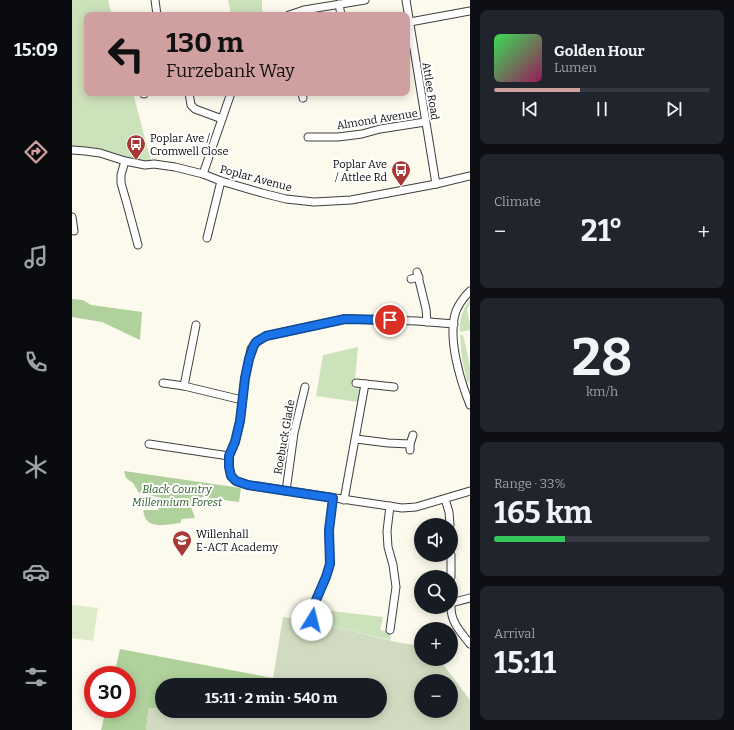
<!DOCTYPE html>
<html lang="en">
<head>
<meta charset="utf-8">
<style>
  body { margin:0; font-family:Bitter,serif; background:#20242c; color:#f1f3f6; height:100vh; display:flex; flex-direction:column; font-size:15px; white-space:nowrap }
  * { box-sizing:border-box; margin:0 }
  p { font-size:13px; color:#9ea1a6 }
  .icon { flex:none; width:22px; height:22px; fill:none; stroke:currentColor; stroke-width:2; stroke-linecap:round; stroke-linejoin:round }
  .map { position:relative; flex:1; overflow:hidden }
  .details { display:flex; flex-direction:column; gap:10px; padding:10px; background:#0d0f14; width:264px }
  .details>* { flex:none }
  .hud { position:absolute; left:12px; top:12px; width:326px; height:84px; border-radius:8px; box-shadow:0 2px 10px #0003; background:#d09fa0; color:#111; overflow:hidden }
  .tools { position:absolute; left:342px; top:518px; display:grid; gap:8px }
  .tools a { display:grid; place-items:center; width:44px; height:44px; border-radius:50%; background:#171b24; box-shadow:0 2px 10px #0003; font-size:20px }
  .speed { position:absolute; left:12px; top:666px; display:flex; gap:8px; font-size:20px; font-weight:700; text-align:center }
  .speed>* { display:grid; place-content:center; width:52px; height:52px; border-radius:50%; background:#171b24; box-shadow:0 2px 10px #0003; line-height:1 }
  .speed .limit { border:6px solid #d22; background:#fff; color:#111 }
  .pin { position:absolute; display:grid; place-items:center; width:34px; height:34px; color:#fff; margin:-17px; border:2px solid #fff; border-radius:50%; box-shadow:0 1px 4px #0007 }
  .me { position:absolute; width:44px; margin:-22px; rotate:9deg; stroke-linejoin:round; filter:drop-shadow(0 0 3px #0008) }
  .turn { display:flex; align-items:center; gap:14px; height:84px; padding:0 16px; font-size:18px }
  .turn .icon { width:52px; height:52px; stroke-width:2.5 }
  .turn b { display:block; font-size:28px; line-height:34px }
  .big { font-size:30px; font-weight:700; line-height:1.1 }
  .details .card { flex:1; display:flex; flex-direction:column; justify-content:center; gap:6px; min-width:0; padding:0 14px; border-radius:8px; background:#20242c }
  .details .dial { align-items:center; gap:0 }
  .dial b { font-size:52px; line-height:1 }
  .song { display:flex; align-items:center; gap:12px }
  .cover { width:48px; height:48px; border-radius:6px; background:linear-gradient(135deg,hsl(130 70% 55%),hsl(330 70% 35%)) }
  .played { height:4px; border-radius:2px; background:linear-gradient(90deg,#d09fa0 40%,#363941 40%) }
  .keys { display:flex; justify-content:space-around; direction:ltr }
  .heat { display:flex; justify-content:space-between; align-items:center; font-size:22px; direction:ltr }
  .charge { height:6px; border-radius:3px; background:linear-gradient(90deg,#34c759 33%,#363941 0) }
  .trip { position:absolute; left:83px; top:678px; width:232px; height:40px; border-radius:20px; background:#171b24; box-shadow:0 2px 10px #0003; font-weight:700; line-height:40px; text-align:center }
  main { display:flex; flex:1; min-height:0 }
  .menu { display:flex; flex-direction:column; width:72px; justify-content:space-around; align-items:center; background:#090b0e; color:#9ea1a6 }
  .menu .icon { width:28px; height:28px }
  .menu .on { color:#d09fa0 }
  .menu b { font-size:18px; color:#f1f3f6 }
  .map>svg:first-child { display:block }
  .green { fill:#cce2bb }
  .forest { fill:#b0d19c }
  .cemetery { fill:#d1dbc1; fill-rule:evenodd }
  .pitch { fill:#ddebcb }
  .lines { fill:none; stroke-linecap:round; stroke-linejoin:round }
  .minor-casing { stroke:#3e3e3e; stroke-width:9 }
  .minor { stroke:#fff; stroke-width:7 }
  .route-casing { stroke:#114b97; stroke-width:10 }
  .route { stroke:#1a73e8; stroke-width:7 }
  .labels { text-anchor:middle; stroke-width:4; stroke-linejoin:round; paint-order:stroke }
  .street-label { font-size:11px; fill:#0b0b0b; stroke:#fff }
  .poi-label { font-size:11px; fill:#0b0b0b; stroke:#fff; text-anchor:start }
  .park-label { font-size:11px; font-style:italic; fill:#2c5a25; stroke:#fff }
</style>
</head>
<body>
<main>
<nav class="menu">
<b>15:09</b>
<svg class="icon on" aria-label="directions" viewBox="0 0 24 24"><path d="M12 3l9 9-9 9-9-9zM9 14v-3h6M13 9l2 2-2 2"/></svg>
<svg class="icon" aria-label="music" viewBox="0 0 24 24"><path d="M9 18V5l10-2v13"/><circle cx="6" cy="18" r="3"/><circle cx="16" cy="16" r="3"/></svg>
<svg class="icon" aria-label="phone" viewBox="0 0 24 24"><path d="M5 4h4l2 5-3 2q2 4 5 5l2-3 5 2v4C11 20 4 13 5 4z"/></svg>
<svg class="icon" aria-label="climate" viewBox="0 0 24 24"><path d="M12 3v18M4 7l16 10M4 17L20 7"/></svg>
<svg class="icon" aria-label="car" viewBox="0 0 24 24"><path d="M5 17H2v-5l4-1 3-4h7l3 4 3 1v5h-3M9 17h6M6 11h13"/><circle cx="7" cy="17" r="2"/><circle cx="17" cy="17" r="2"/></svg>
<svg class="icon" aria-label="filters" viewBox="0 0 24 24"><path d="M4 7h16M4 17h16"/><circle cx="9" cy="7" r="2"/><circle cx="15" cy="17" r="2"/></svg>
</nav>
<div class="map">
<svg width="398" height="730" viewBox="0 0 398 730">
  <rect width="100%" height="100%" fill="#fcfaec"/>
  <g class="green">
    <polygon points="0,0 36,0 40,15 15,15 15,93 61,93 79,161 69,161 0,147"/>
    <polygon points="156,0 190,0 190,9 192,15 159,15"/>
    <path d="M398,300V304L395,309L398,324V330L388,332C387,321 390,309 398,300Z"/>
    <polygon points="388,335 391,335 398,366 398,383 395,381 390,359"/>
    <polygon points="286,347 283,379 283,388 288,388 286,402 244,396 251,355"/>
    <polygon points="251,610 311,617 308,630 319,632 318,640 249,623"/>
  </g>
  <g class="forest">
    <polygon points="0,299 11,300 19,305 70,312 68,340 30,322 0,317"/>
    <path d="M52,471L169,488L167,502L130,497L118,504L123,518L110,519L108,523C99,524 80,529 74,519C72,517 72,513 71,510H86L90,498L67,493L61,483L54,478Z"/>
    <polygon points="48,649 201,678 127,682 126,685 90,685 90,709 77,708 74,730 29,730 34,709 55,709 55,675 42,675"/>
  </g>
  <path class="cemetery" d="M211,617L249,623L324,642L349,646V659H367L398,700V730H74L77,708L90,709V711H308V685H126L127,682L201,678ZM349,681H379V711H349Z"/>
  <polygon class="pitch" points="0,605 26,608 21,641 0,638"/>
  <g class="lines">
    <defs>
      <g id="minor">
        <polyline points="83,0 85,15"/>
        <polyline points="334,0 364,184"/>
        <polyline points="267,4 269,15"/>
        <polyline points="217,15 232,10 293,0"/>
        <polyline points="338,22 398,11"/>
        <polyline points="72,93 72,94"/>
        <polyline points="117,93 119,105 123,109 150,119"/>
        <polyline points="230,93 231,98"/>
        <polyline points="236,137 266,137 290,134 308,129 353,122"/>
        <polyline points="0,150 13,151 28,153 53,161 73,165 82,164 103,167 131,174 149,181 190,193 214,199 242,202 279,200 364,184 398,176"/>
        <polyline points="53,161 49,175 49,183 55,204 66,245"/>
        <polyline points="131,174 159,93"/>
        <polyline points="0,217 2,231"/>
        <polyline points="135,238 149,181"/>
        <polyline points="345,272 354,309 355,322"/>
        <polyline points="339,279 347,277"/>
        <path d="M398,291C392,297 387,304 384,311C375,337 388,380 398,405"/>
        <polyline points="382,324 345,321 273,319 194,336 185,342 179,349 177,359 173,378 168,421 163,442 157,456 157,467 159,476 164,481 176,485 330,508 344,507 398,491"/>
        <polyline points="124,325 112,386 170,400"/>
        <polyline points="91,383 112,386"/>
        <polyline points="284,383 322,387"/>
        <polyline points="284,439 316,443 338,444"/>
        <polyline points="77,444 157,456"/>
        <polyline points="338,450 338,444 341,435"/>
        <polyline points="214,491 222,433 233,387"/>
        <polyline points="373,499 377,512 378,525"/>
        <polyline points="272,500 293,384"/>
        <polyline points="318,506 315,531 316,547 321,565 324,587 318,630"/>
        <polyline points="379,555 379,577"/>
        <polyline points="379,603 398,598"/>
        <path d="M379,607C379,623 389,632 398,644"/>
        <polyline points="240,620 244,600 254,577 258,564 257,530 261,498"/>
      </g>
    </defs>
    <use href="#minor" class="minor-casing"/>
    <use href="#minor" class="minor"/>
  </g>
  <g class="lines">
    <defs>
      <polyline id="route" points="240,620 244,600 254,577 258,564 257,530 261,498 176,485 164,481 159,476 157,467 157,456 163,442 168,421 173,378 177,359 182,345 184,342 194,336 273,319 318,320"/>
    </defs>
    <use href="#route" class="route-casing"/>
    <use href="#route" class="route"/>
  </g>
  <defs>
    <symbol id="bus-pin" viewBox="-11 -11 22 30"><path d="M0 17L-7.5 6A9.5 9.5 0 1 1 7.5 6Z" fill="#a83936" stroke="#fff"/><path d="M-5-6H5V4H4V6H2V4H-2V6H-4V4H-5ZM-3.5-4V0h7V-4ZM-3.5 1.2v1.5H-2V1.2ZM2 1.2v1.5H3.5V1.2Z" fill="#fff"/></symbol>
    <symbol id="school-pin" viewBox="-11 -11 22 30"><path d="M0 17L-7.5 6A9.5 9.5 0 1 1 7.5 6Z" fill="#a83936" stroke="#fff"/><path d="M0-5L7-2L0 1L-7-2ZM-4 1L0 2.5L4 1V4Q0 6-4 4Z" fill="#fff"/></symbol>
  </defs>
  <g fill-rule="evenodd">
    <use href="#bus-pin" x="53" y="133" width="22" height="30"/>
    <use href="#bus-pin" x="318" y="159" width="22" height="30"/>
    <use href="#school-pin" x="99" y="529" width="22" height="30"/>
  </g>
  <g class="labels">
    <g class="street-label">
      <text transform="translate(359 91) rotate(81)" y="4">Attlee Road</text>
      <text transform="translate(305 119) rotate(-9)" y="4">Almond Avenue</text>
      <text transform="translate(184 178) rotate(15)" y="4">Poplar Avenue</text>
      <text transform="translate(212 437) rotate(-80)" y="4">Roebuck Glade</text>
    </g>
    <g class="poi-label">
      <text x="78" y="142">Poplar Ave /<tspan x="78" dy="13">Cromwell Close</tspan></text>
      <text x="315" y="168" text-anchor="end">Poplar Ave<tspan x="315" dy="13">/ Attlee Rd</tspan></text>
      <text x="124" y="538">Willenhall<tspan x="124" dy="13">E-ACT Academy</tspan></text>
    </g>
    <g class="park-label">
      <text x="105" y="493">Black Country<tspan x="105" dy="13">Millennium Forest</tspan></text>
    </g>
  </g>
</svg>
<div class="tools">
<a><svg class="icon" aria-label="sound" viewBox="0 0 24 24"><path d="M4 9h4l5-4v14l-5-4H4zM17 9q2 3 0 6"/></svg></a>
<a><svg class="icon" aria-label="search" viewBox="0 0 24 24"><circle cx="10" cy="10" r="6"/><path d="M15 15l6 6"/></svg></a>
<a>+</a>
<a>−</a>
</div>
<div class="speed"><div class="limit">30</div></div>
<div class="pin" style="left:318px;top:320px;background:#d93025"><svg class="icon" aria-label="arrive" viewBox="0 0 24 24"><path d="M6 21V4h12l-3 4 3 4H6"/></svg></div>
<svg class="me" style="left:240px;top:620px" viewBox="-20 -20 40 40"><circle r="19" fill="#fff"/><path d="M0-13L10 11 0 6-10 11z" fill="#1a73e8"/></svg>
<div class="trip">15:11 · 2 min · 540 m</div>
<div class="hud">
<div class="turn"><svg class="icon" aria-label="left" viewBox="0 0 24 24"><path d="M17 20v-9H6M10 6l-5 5 5 5"/></svg><div><b>130 m</b>Furzebank Way</div></div>
</div>
</div>
<section class="details">
<div class="card">
<div class="song"><i class="cover"></i><div><b>Golden Hour</b><p>Lumen</p></div></div>
<div class="played"></div>
<div class="keys"><svg class="icon" aria-label="previous" viewBox="0 0 24 24"><path d="M18 5L8 12l10 7zM5 5v14"/></svg><svg class="icon" aria-label="pause" viewBox="0 0 24 24"><path d="M8 5v14M16 5v14"/></svg><svg class="icon" aria-label="next" viewBox="0 0 24 24"><path d="M6 5l10 7-10 7zM19 5v14"/></svg></div>
</div>
<div class="card"><p>Climate</p>
<div class="heat"><a>−</a><b class="big">21°</b><a>+</a></div>
</div>
<div class="card dial"><b>28</b><p>km/h</p></div>
<div class="card"><p>Range · 33%</p><b class="big">165 km</b><div class="charge"></div></div>
<div class="card"><p>Arrival</p><b class="big">15:11</b></div>
</section>
</main>
</body>
</html>
